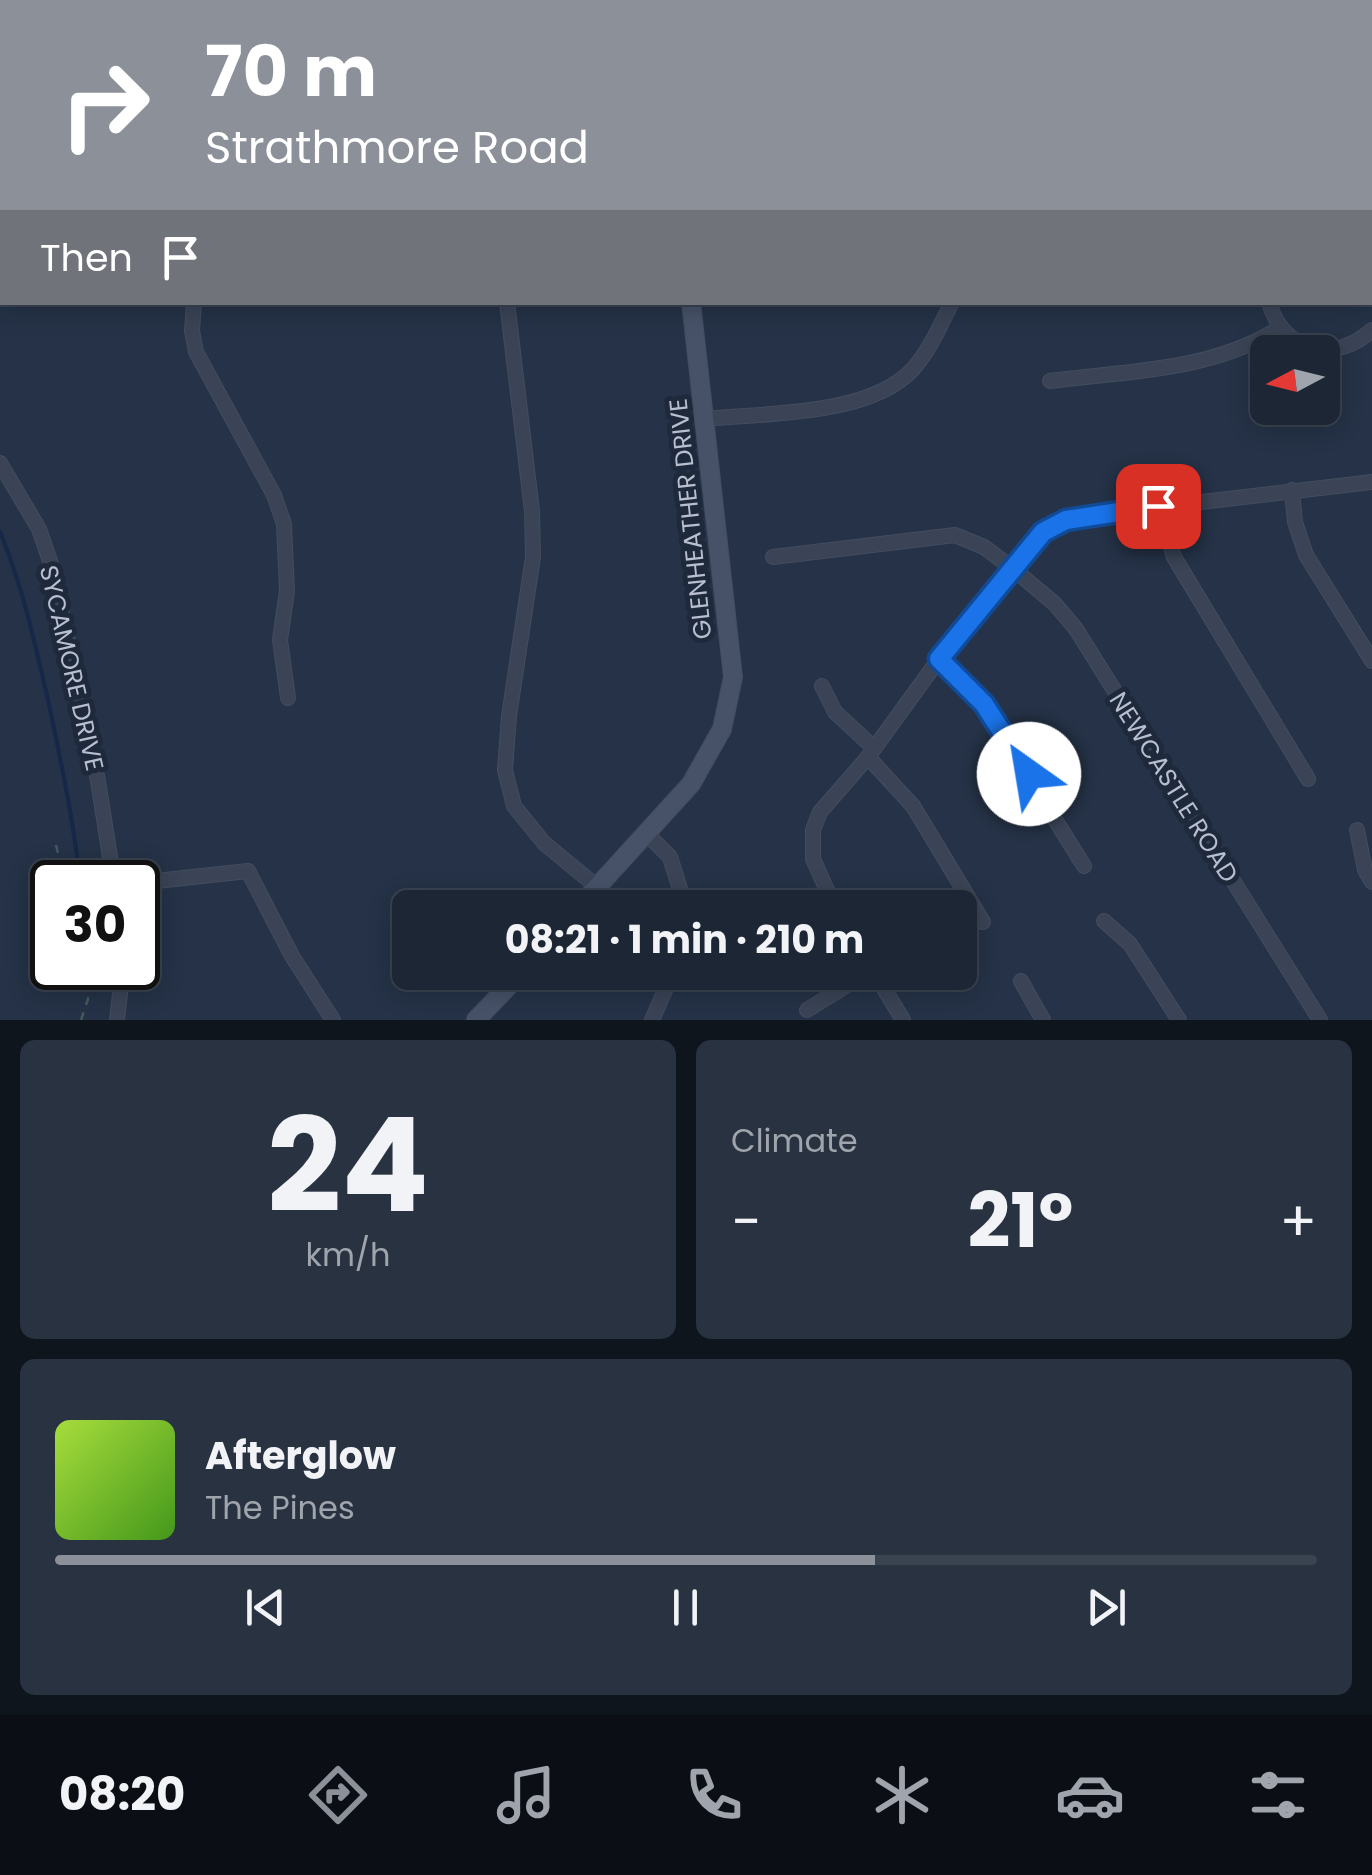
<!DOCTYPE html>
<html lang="en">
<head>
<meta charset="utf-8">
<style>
  body { margin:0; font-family:Poppins,sans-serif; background:#293241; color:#f1f3f6; height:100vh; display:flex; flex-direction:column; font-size:38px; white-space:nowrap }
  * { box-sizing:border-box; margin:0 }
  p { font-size:32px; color:#a0a5ad }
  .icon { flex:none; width:55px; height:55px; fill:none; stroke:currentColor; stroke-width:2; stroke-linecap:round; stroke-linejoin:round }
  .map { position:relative; height:1020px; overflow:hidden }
  .panel { display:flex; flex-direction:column; gap:20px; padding:20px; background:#0f151d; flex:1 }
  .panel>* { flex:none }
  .banner { position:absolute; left:0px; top:0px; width:1372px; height:305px; box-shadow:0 5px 25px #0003,0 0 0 2px #3a4350; background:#8c9099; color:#fff; overflow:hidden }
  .needle { width:65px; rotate:263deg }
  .buttons { position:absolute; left:1250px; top:335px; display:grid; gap:20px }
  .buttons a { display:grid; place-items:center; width:90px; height:90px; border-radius:15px; background:#1c2635; box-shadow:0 5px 25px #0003,0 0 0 2px #3a4350; font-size:50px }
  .speed { position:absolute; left:30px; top:860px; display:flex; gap:20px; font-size:50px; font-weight:700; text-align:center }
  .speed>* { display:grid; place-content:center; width:130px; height:130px; border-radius:50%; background:#1c2635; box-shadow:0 5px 25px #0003,0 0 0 2px #3a4350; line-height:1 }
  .speed .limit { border:5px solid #111; border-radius:15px; background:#fff; color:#111 }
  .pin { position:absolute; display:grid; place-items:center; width:85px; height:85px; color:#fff; margin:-42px; border-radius:20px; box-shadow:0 5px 15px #0006 }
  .me { position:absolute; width:110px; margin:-55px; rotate:328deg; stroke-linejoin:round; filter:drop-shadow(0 0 8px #0008) }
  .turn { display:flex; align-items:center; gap:35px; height:210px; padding:0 40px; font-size:45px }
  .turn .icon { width:130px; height:130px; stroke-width:2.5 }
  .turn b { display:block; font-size:70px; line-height:85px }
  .then { display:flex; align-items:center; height:95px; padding:0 40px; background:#0003; gap:20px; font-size:38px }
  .big { font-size:75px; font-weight:700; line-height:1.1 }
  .panel .tile { flex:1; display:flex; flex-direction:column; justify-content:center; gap:15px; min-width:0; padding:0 35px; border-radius:15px; background:#293241 }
  .panel .dial { align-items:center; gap:0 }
  .dial b { font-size:130px; line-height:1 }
  .song { display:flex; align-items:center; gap:30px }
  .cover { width:120px; height:120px; border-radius:15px; background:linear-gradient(135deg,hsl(80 70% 55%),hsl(100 70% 35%)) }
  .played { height:10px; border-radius:5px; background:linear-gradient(90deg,#8c9099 65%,#3a4350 65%) }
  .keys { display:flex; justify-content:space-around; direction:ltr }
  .heat { display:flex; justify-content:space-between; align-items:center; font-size:55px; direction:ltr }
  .panel .tiles { flex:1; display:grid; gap:20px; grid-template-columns:1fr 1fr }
  .tile:last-child { grid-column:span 2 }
  .trip { position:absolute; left:392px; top:890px; width:585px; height:100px; border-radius:15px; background:#1c2635; box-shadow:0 5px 25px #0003,0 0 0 2px #3a4350; font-weight:700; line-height:100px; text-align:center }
  .tab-bar { display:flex; height:160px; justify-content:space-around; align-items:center; background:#0b0f15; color:#a0a5ad }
  .tab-bar .icon { width:70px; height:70px }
  .tab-bar .selected { color:#8c9099 }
  .tab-bar b { font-size:45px; color:#f1f3f6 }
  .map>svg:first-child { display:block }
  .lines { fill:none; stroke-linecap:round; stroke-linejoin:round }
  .stream { stroke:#162747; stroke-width:4 }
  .street-casing { stroke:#434d5f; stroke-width:16 }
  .secondary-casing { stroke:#434d5f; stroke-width:20 }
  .path { stroke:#415b5f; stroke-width:2.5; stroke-dasharray:8 8; stroke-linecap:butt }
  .street { stroke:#3a4456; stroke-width:14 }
  .secondary { stroke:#475269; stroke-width:18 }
  .route-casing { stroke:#114b97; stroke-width:25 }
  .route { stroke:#1a73e8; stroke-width:18 }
  .labels { text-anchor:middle; stroke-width:10; stroke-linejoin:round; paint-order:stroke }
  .street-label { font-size:25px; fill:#b8bfcf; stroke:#1e293c }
</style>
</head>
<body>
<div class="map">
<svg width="1372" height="1020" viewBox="0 0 1372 1020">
  <rect width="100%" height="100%" fill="#253247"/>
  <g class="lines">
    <path class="stream" d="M0,532C24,590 36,648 50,709C62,767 74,823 80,882"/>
    <defs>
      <g id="street">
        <polyline points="293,0 293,2"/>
        <polyline points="468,0 469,2"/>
        <polyline points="940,0 942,2"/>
        <polyline points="56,2 59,0"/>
        <polyline points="850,2 852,0"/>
        <polyline points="1337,2 1338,0"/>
        <polyline points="0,4 2,5"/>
        <polyline points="1370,22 1372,21"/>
        <polyline points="1370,189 1372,189"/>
        <polyline points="194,302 192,331 196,352 274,495 284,524 287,591 280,640 288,698"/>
        <polyline points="507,302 532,511 533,557 509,716 505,770 514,806 544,843 596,886"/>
        <path d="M1269,302C1283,353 1335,364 1372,330"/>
        <path d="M1050,381C1128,371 1214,371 1281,327"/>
        <path d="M705,419C766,413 870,416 913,369C930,350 940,326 952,302"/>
        <polyline points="0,463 39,529 52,567 98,781 114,882"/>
        <polyline points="1292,490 1295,522 1306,555 1372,661"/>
        <polyline points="1158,506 1174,557 1308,779"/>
        <polyline points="773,557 955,535 984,547 1012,568 1055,604 1076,629 1320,1020"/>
        <polyline points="939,659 983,704 1084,866"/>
        <polyline points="822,686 835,712 874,748"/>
        <polyline points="868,757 913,806 983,922"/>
        <polyline points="1357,830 1365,870 1372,882"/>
        <polyline points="646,833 670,857 686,908"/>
        <polyline points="138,883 248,871 292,956 333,1020"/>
        <polyline points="835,908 813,859 813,830 820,812 868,757 939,659 1043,532 1066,520 1107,513 1372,482"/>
        <polyline points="1104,921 1130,944 1179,1020"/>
        <polyline points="874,972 903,1020"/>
        <polyline points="1021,981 1043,1020"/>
        <polyline points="807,1010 868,972"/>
        <polyline points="117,1020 123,968"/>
        <polyline points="652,1020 673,972"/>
      </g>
      <g id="secondary">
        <polyline points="653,0 654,2"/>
        <polyline points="578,908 691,784 722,729 733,677 691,302"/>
        <polyline points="476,1020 522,972"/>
      </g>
    </defs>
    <use href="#street" class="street-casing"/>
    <use href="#secondary" class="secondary-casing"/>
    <g class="path">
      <polyline points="56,845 65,882"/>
      <polyline points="81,1020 88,999 84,968"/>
    </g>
    <use href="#street" class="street"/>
    <use href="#secondary" class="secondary"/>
  </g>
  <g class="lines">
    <defs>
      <polyline id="route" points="1029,774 984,704 939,659 1043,532 1066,520 1158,506"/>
    </defs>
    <use href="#route" class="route-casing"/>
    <use href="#route" class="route"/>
  </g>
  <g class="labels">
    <g class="street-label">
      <text transform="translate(690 519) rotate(-96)" y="9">GLENHEATHER DRIVE</text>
      <text transform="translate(72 668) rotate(77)" y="9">SYCAMORE DRIVE</text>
      <text transform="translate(1174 787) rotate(58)" y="9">NEWCASTLE ROAD</text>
    </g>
  </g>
</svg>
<div class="buttons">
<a><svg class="needle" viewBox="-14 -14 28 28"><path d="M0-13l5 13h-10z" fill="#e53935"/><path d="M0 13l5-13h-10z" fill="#a0a5ad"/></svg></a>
</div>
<div class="speed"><div class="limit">30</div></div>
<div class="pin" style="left:1158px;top:506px;background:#d93025"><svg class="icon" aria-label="arrive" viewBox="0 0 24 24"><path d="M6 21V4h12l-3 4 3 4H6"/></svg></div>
<svg class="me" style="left:1029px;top:774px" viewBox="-20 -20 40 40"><circle r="19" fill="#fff"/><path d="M0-13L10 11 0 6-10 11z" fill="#1a73e8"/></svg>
<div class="trip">08:21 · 1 min · 210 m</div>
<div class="banner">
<div class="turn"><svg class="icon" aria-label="right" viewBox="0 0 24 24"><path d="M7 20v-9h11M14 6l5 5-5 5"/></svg><div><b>70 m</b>Strathmore Road</div></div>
<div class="then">Then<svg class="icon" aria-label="arrive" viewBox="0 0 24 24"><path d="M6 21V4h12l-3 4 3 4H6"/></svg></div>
</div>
</div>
<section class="panel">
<div class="tiles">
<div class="tile dial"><b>24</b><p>km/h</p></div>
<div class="tile"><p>Climate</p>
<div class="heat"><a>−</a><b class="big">21°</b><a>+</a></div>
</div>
<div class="tile">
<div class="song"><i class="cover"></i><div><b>Afterglow</b><p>The Pines</p></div></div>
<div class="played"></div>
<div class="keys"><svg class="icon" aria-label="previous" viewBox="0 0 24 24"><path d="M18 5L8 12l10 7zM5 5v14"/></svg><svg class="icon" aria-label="pause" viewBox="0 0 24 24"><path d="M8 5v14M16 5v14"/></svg><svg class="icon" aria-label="next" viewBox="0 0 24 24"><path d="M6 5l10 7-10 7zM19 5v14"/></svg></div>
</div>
</div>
</section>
<nav class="tab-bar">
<b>08:20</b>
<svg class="icon selected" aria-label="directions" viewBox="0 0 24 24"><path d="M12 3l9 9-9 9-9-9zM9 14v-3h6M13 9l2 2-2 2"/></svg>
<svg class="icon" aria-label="music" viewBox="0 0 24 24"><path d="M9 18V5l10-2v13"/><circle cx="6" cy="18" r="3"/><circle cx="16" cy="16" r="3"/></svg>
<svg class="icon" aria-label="phone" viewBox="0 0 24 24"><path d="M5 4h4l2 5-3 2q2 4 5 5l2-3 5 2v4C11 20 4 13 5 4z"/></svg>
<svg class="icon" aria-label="climate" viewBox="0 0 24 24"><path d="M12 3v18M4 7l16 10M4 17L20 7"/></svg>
<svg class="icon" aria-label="car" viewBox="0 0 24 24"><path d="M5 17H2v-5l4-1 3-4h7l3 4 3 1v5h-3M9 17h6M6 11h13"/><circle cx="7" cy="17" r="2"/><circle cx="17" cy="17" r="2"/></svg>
<svg class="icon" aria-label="filters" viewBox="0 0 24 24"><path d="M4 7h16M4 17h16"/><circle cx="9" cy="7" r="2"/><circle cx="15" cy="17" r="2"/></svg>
</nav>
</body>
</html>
